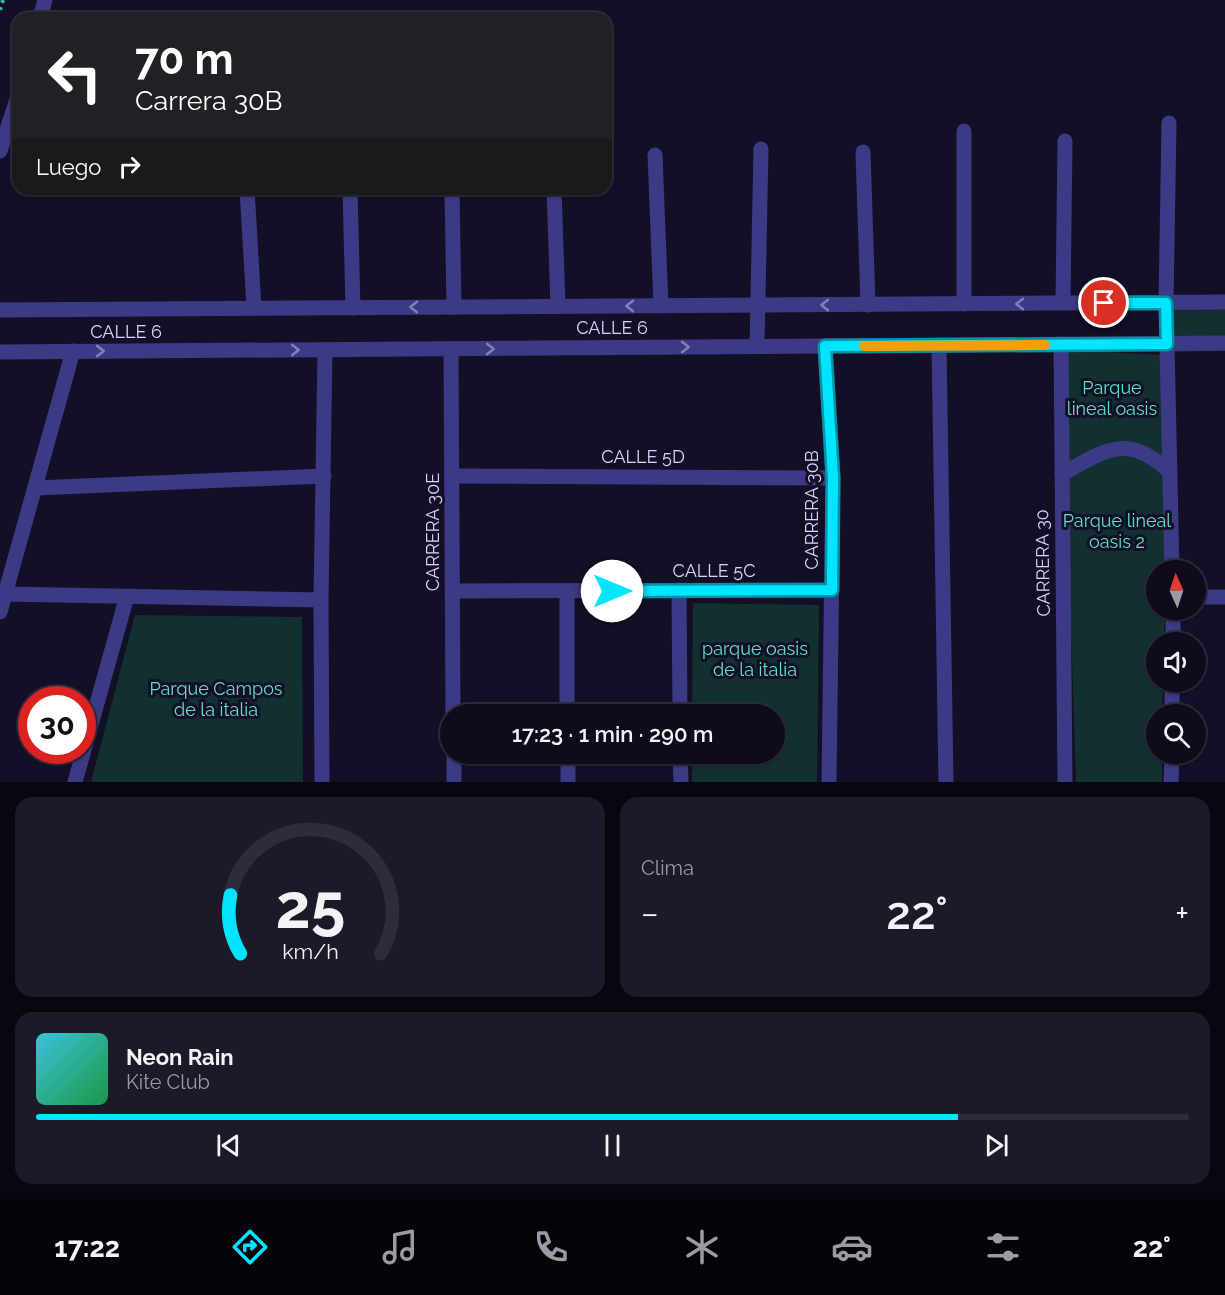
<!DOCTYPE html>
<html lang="es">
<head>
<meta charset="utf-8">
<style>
  body { margin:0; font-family:Raleway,sans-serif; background:#1c1929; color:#f1f3f6; height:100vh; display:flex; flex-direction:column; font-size:22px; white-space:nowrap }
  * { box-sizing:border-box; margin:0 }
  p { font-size:20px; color:#9b9ba3 }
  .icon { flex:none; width:33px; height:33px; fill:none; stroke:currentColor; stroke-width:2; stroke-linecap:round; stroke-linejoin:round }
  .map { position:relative; height:782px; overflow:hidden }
  .drawer { display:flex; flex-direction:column; gap:15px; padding:15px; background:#08060f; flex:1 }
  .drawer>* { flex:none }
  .guide { position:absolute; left:12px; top:12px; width:600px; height:183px; border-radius:18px; box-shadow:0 2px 4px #0004,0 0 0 2px #2e2b3b; background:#202124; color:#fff; overflow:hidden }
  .needle { width:39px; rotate:357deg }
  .controls { position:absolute; left:1146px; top:560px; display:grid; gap:12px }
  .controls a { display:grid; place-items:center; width:60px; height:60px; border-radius:50%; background:#0e0b1c; box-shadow:0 2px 4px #0004,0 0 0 2px #2e2b3b; font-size:30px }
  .speed { position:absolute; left:18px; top:686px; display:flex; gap:12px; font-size:30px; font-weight:700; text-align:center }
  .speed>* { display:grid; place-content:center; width:78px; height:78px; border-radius:50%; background:#0e0b1c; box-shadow:0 2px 4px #0004,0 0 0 2px #2e2b3b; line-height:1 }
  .speed .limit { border:9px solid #d22; background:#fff; color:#111 }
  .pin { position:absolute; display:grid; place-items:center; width:51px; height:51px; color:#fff; margin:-26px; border:3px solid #fff; border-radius:50%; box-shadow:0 2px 6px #0007 }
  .me { position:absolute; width:66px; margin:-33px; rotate:90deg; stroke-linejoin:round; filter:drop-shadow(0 0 4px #0008) }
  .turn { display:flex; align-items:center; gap:21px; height:126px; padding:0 24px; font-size:27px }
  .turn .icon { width:78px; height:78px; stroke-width:2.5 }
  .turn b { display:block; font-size:42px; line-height:51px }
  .then { display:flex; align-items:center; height:57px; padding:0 24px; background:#0003; gap:12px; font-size:22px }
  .big { font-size:45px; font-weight:600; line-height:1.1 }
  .drawer .tile { flex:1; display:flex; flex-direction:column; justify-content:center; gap:9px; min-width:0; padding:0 21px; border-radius:18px; background:#1c1929 }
  .drawer .dial { align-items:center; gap:0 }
  .dial svg { height:156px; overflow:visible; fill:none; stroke:#2e2b3b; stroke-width:7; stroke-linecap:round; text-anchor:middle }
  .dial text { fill:#f1f3f6; stroke:none }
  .song { display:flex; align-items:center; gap:18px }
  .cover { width:72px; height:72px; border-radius:9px; background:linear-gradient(135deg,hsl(190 70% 55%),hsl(140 70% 35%)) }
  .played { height:6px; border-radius:3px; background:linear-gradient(90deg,#00e5ff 80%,#2e2b3b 80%) }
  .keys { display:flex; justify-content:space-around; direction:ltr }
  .heat { display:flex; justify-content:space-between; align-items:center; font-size:33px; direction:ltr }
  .drawer .tiles { flex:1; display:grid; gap:15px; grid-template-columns:1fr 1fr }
  .tile:last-child { grid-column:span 2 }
  .trip { position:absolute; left:440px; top:704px; width:345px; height:60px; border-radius:30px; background:#0e0b1c; box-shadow:0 2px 4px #0004,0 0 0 2px #2e2b3b; font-weight:600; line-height:60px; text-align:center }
  .tabs { display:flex; height:96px; justify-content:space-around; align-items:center; background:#06040b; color:#9b9ba3 }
  .tabs .icon { width:42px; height:42px }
  .tabs .current { color:#00e5ff }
  .tabs b { font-size:27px; color:#f1f3f6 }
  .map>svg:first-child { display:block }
  .green { fill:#12302f }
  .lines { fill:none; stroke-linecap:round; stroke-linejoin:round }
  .path { stroke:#2fb8b0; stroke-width:4; stroke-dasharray:3 4.5; stroke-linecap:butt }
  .pedestrian { stroke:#3d3a85; stroke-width:15 }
  .minor { stroke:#3d3a85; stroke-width:15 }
  .oneway { stroke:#837fbc }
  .route-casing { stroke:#0095a6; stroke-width:15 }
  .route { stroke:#00e5ff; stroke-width:10 }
  .slow { stroke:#f59e0b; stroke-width:10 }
  .labels { text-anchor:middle; stroke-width:6; stroke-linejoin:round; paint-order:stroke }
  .street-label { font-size:18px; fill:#d9d4ff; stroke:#130f26 }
  .park-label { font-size:18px; fill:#5fe0c0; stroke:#130f26 }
</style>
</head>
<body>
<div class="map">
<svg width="1225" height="782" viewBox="0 0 1225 782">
  <rect width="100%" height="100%" fill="#130f26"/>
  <g class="green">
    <polygon points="1225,302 1225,351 1167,352 1166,303"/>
    <polygon points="1065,350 1163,355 1166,463 1147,447 1065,468"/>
    <polygon points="1116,453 1137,456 1164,476 1165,570 1156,570 1156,609 1165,609 1164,642 1156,642 1156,681 1163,681 1162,714 1156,714 1156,753 1162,753 1162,782 1076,782 1066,479"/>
    <polygon points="693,603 819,605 817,782 692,782 692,753 774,753 774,714 692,714"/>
    <polygon points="135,615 302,617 303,782 91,782"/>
  </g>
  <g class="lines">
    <polyline class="path" points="0,10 3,0"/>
    <polyline class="pedestrian" points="1196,597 1225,597"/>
    <g class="minor">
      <polyline points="40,18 45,0"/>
      <polyline points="1169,123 1166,303 1172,570"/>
      <polyline points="0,151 18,96"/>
      <polyline points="863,152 868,305"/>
      <polyline points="655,155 661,306"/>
      <polyline points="247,189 254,308"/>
      <polyline points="350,189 353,308"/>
      <polyline points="452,189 454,307"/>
      <polyline points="554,189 558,306"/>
      <polyline points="1063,303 1065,141"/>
      <polyline points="964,304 964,131"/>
      <polyline points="0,310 1225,302"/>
      <polyline points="1061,344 1065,782"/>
      <polyline points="939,345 946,782"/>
      <polyline points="757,346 761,149"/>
      <polyline points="825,346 833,478 829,782"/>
      <polyline points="451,349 453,714"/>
      <polyline points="0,352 1225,343"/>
      <path d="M1062,474C1107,449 1127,433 1170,472"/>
      <polyline points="452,476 833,478"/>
      <polyline points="35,488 324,476"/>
      <polyline points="679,590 680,714"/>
      <polyline points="453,591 832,590"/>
      <polyline points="567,591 567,714"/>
      <polyline points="5,594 321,600 325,350"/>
      <polyline points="321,600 322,782"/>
      <polyline points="0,612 73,351"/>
      <polyline points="1173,642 1173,609"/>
      <polyline points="1172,714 1172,681"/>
      <polyline points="454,753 454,782"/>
      <polyline points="568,753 568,782"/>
      <polyline points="680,753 681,782"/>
      <polyline points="75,782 127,596"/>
      <polyline points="1171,782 1172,753"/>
    </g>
  </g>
  <defs><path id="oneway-chevron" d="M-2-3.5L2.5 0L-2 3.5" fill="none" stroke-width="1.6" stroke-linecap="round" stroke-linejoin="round" transform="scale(1.5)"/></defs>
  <g class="oneway">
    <use href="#oneway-chevron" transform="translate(1020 304) rotate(180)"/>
    <use href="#oneway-chevron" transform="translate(825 305) rotate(180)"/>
    <use href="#oneway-chevron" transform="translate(630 306) rotate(180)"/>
    <use href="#oneway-chevron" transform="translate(414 307) rotate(180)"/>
    <use href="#oneway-chevron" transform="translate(685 347)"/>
    <use href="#oneway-chevron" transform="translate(490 349)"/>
    <use href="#oneway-chevron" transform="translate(295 350)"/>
    <use href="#oneway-chevron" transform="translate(100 351)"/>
  </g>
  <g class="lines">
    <defs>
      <polyline id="route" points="612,591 832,590 833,478 825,346 1167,344 1166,303 1104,303"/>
    </defs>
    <use href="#route" class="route-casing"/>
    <use href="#route" class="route"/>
    <polyline class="slow" points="864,346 1045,345"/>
  </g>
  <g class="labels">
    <g class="street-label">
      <text x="612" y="334">CALLE 6</text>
      <text x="126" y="338">CALLE 6</text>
      <text x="643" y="463">CALLE 5D</text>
      <text transform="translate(812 510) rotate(-90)" y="6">CARRERA 30B</text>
      <text transform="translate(433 532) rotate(-90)" y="6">CARRERA 30E</text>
      <text transform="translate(1043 563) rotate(-91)" y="6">CARRERA 30</text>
      <text x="714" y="577">CALLE 5C</text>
    </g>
    <g class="park-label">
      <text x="1112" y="394">Parque<tspan x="1112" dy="21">lineal oasis</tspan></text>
      <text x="1117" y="527">Parque lineal<tspan x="1117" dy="21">oasis 2</tspan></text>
      <text x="755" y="655">parque oasis<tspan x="755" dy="21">de la italia</tspan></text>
      <text x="216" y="695">Parque Campos<tspan x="216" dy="21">de la italia</tspan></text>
    </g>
  </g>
</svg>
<div class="controls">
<a><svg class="needle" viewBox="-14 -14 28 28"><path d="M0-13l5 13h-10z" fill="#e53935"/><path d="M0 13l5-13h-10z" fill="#9b9ba3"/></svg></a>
<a><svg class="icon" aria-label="sound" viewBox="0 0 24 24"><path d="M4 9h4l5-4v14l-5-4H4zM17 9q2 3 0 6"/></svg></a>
<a><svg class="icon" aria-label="search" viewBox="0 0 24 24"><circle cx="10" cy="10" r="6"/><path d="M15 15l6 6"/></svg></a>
</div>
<div class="speed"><div class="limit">30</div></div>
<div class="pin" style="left:1104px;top:303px;background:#d93025"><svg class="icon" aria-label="arrive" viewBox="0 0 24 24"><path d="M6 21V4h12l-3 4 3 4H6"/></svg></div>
<svg class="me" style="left:612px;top:591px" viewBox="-20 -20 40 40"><circle r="19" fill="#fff"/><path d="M0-13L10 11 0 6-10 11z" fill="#00e5ff"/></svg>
<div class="trip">17:23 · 1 min · 290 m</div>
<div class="guide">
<div class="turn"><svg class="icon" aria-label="left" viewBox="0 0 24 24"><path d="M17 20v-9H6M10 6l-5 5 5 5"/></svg><div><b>70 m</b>Carrera 30B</div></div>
<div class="then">Luego<svg class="icon" aria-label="right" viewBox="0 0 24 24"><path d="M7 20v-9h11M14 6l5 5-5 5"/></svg></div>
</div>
</div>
<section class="drawer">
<div class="tiles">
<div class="tile dial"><svg viewBox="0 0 100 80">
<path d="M14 69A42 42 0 1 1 86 69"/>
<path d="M14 69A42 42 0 0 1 9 39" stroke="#00e5ff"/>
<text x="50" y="56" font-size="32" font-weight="700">25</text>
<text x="50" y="72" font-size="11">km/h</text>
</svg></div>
<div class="tile"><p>Clima</p>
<div class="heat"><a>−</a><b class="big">22°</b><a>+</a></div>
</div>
<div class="tile">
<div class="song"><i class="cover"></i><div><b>Neon Rain</b><p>Kite Club</p></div></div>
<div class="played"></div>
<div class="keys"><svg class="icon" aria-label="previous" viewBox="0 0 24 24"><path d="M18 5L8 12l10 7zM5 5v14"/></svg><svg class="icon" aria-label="pause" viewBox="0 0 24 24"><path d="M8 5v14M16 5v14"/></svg><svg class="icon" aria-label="next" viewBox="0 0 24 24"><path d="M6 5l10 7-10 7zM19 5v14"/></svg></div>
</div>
</div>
</section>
<nav class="tabs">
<b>17:22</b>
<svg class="icon current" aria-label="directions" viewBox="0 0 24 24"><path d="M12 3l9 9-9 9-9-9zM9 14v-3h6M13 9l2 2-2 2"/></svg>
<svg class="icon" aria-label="music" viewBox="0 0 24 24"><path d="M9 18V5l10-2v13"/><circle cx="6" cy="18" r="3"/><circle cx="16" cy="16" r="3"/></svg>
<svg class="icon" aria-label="phone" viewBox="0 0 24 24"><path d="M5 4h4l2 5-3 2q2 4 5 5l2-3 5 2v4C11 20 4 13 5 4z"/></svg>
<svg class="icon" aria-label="climate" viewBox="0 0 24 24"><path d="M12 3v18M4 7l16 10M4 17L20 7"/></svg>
<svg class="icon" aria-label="car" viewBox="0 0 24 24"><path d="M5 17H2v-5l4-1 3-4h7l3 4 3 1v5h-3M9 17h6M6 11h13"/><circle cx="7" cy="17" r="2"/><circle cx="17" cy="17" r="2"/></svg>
<svg class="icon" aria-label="filters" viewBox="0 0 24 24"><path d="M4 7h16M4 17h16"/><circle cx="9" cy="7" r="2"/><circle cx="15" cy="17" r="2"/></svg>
<b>22°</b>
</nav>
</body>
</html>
